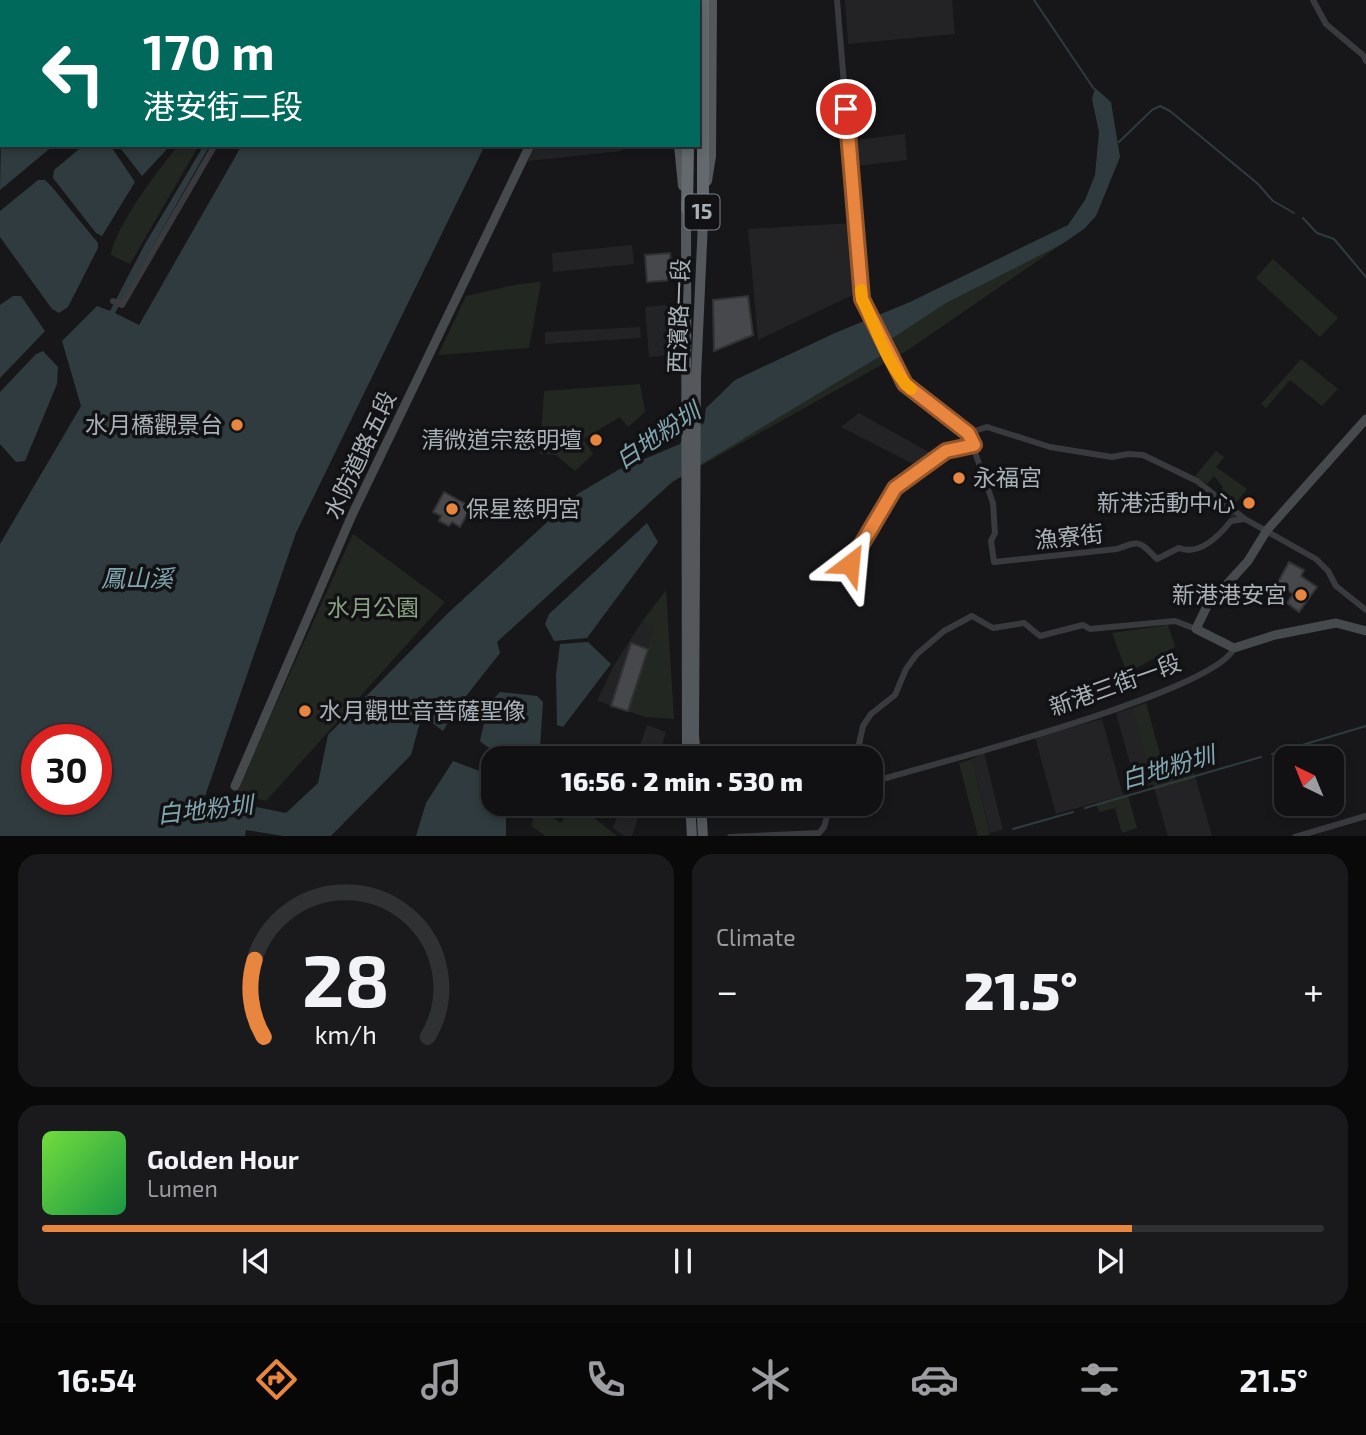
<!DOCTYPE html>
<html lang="en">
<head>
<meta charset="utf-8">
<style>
  body { margin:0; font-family:"Exo 2","Noto Sans TC",sans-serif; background:#1a1a1c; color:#f1f3f6; height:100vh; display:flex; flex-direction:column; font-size:26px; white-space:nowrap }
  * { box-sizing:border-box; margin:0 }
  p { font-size:23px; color:#9c9da0 }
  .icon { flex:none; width:38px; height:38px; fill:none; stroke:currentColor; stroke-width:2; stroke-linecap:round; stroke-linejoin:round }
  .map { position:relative; height:836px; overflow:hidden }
  .side { display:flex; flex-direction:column; gap:18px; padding:18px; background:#09090a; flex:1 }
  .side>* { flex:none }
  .banner { position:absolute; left:0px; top:0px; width:700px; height:147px; box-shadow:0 4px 10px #0003,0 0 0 2px #303133; background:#00695c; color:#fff; overflow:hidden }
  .needle { width:46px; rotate:317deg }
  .fabs { position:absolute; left:1274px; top:746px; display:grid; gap:14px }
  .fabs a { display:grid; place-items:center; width:70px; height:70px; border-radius:14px; background:#111113; box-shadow:0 4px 10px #0003,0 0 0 2px #303133; font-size:35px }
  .speed { position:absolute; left:21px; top:724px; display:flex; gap:14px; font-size:35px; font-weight:700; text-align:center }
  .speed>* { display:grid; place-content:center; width:91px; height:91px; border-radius:50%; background:#111113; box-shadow:0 4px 10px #0003,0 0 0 2px #303133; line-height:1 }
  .speed .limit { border:10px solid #d22; background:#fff; color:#111 }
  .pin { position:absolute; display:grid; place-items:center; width:60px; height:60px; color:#fff; margin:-30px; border:4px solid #fff; border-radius:50%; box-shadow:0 2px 7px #0007 }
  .me { position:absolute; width:77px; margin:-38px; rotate:29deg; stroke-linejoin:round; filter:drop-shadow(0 0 5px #0008) }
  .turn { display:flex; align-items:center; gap:24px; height:147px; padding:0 28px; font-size:32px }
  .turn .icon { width:91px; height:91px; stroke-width:2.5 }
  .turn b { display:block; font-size:49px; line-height:60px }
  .big { font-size:52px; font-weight:800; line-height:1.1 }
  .side .card { flex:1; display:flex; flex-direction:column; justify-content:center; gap:10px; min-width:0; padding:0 24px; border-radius:21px; background:#1a1a1c }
  .side .dial { align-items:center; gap:0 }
  .dial svg { height:182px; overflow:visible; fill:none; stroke:#303133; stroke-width:7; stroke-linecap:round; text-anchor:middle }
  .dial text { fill:#f1f3f6; stroke:none }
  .song { display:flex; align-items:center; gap:21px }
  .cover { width:84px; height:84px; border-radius:10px; background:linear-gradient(135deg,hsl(100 70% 55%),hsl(140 70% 35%)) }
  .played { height:7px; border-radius:4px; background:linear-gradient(90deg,#e8853f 85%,#303133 85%) }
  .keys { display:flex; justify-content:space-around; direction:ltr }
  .heat { display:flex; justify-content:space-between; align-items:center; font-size:38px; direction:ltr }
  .side .tiles { flex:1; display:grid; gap:18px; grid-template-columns:1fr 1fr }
  .card:last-child { grid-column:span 2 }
  .trip { position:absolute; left:481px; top:746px; width:402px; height:70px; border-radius:21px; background:#111113; box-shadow:0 4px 10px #0003,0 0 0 2px #303133; font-weight:800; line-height:70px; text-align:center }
  .tab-bar { display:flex; height:112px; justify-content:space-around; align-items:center; background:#070708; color:#9c9da0 }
  .tab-bar .icon { width:49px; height:49px }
  .tab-bar .current { color:#e8853f }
  .tab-bar b { font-size:32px; color:#f1f3f6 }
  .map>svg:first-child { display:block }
  .built { fill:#232325 }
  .green { fill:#222821 }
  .water { fill:#2f3b3e; fill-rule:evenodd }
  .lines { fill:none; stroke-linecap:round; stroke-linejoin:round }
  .stream { stroke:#2f3b3e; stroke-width:2 }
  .building { fill:#46484b; stroke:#313234; stroke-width:2 }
  .street { stroke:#383a3d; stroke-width:6 }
  .secondary { stroke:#464a4d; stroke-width:9 }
  .primary { stroke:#54585c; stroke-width:10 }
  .highway { stroke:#64696e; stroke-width:12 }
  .route-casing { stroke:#975629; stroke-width:18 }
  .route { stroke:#e8853f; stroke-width:12 }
  .slow { stroke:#f59e0b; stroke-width:12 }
  .poi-dot { fill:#e8853f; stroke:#121214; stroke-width:2.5 }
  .labels { text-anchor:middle; stroke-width:7; stroke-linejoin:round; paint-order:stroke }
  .shield { fill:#121214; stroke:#7c8187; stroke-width:2 }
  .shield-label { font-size:21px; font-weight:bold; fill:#a9b1b8 }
  .street-label { font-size:23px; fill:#a9b1b8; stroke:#121214 }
  .poi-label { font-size:23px; fill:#a9b1b8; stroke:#121214; text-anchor:end }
  .park-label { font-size:23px; fill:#88a282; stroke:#121214 }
  .water-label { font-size:24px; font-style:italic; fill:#82a7b1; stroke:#121214 }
</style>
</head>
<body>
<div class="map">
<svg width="1366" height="837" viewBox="0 0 1366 837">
  <rect width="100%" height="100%" fill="#171719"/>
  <g class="built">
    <polygon points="845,0 952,0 955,34 848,44"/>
    <polygon points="905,134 907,160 857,166 855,140"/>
    <polygon points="534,145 622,145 622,151 528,161"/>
    <polygon points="854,223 857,293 758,340 748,229"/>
    <polygon points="632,245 634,264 553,272 552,253"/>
    <polygon points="669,305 673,355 649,357 645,307"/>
    <polygon points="640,327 641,338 545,344 545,332"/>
    <polygon points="859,413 934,455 917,466 841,427"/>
    <polygon points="641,623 654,626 628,711 597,701 613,667"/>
    <polygon points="1132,708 1154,784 1137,789 1116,713"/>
    <polygon points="1102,719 1123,795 1056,814 1035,737"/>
    <polygon points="647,725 666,732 658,758 636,758"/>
    <polygon points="984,752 1003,830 990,833 972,759"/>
    <polygon points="1196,779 1212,836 1168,836 1155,791"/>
    <polygon points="622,803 643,803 632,836 624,836 613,828"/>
  </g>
  <g class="green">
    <path d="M179,145H199L130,264L111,255C113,230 161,165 179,145Z"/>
    <polygon points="1062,244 908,350 672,482 497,642 500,653 455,710 443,731 515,574 940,296"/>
    <polygon points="1273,259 1338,318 1320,337 1256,278"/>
    <polygon points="541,282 529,348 438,355 466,296 519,284"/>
    <polygon points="1301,359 1338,389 1322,406 1290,380 1266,408 1261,404"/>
    <polygon points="640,384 645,412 628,427 620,417 583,439 593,454 575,471 556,455 540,454 544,391"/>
    <polygon points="1216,451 1224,457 1216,467 1247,489 1232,508 1245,519 1238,523 1213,504 1223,487 1214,476 1207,484 1195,476"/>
    <polygon points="353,534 445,602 266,801 236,792"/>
    <polygon points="666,590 674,719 645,717 628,711 654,626 641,623"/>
    <polygon points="1168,625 1175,647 1127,673 1112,633"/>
    <polygon points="1146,703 1167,780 1194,773 1196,779 1155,791 1132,708"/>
    <polygon points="972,759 990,835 978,836 959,763"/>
    <polygon points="1123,795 1128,795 1137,828 1122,833 1115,808 1099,812 1096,803"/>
    <polygon points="534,803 560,823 570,811 560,803 575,803 617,836 545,836 532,826"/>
  </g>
  <g class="water">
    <polygon points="2,84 2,145 54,145 0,190"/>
    <path d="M1095,88L1111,102L1120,157L1096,216L1084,229L1062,244L946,303L891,339L882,355L672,482L497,642L500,653L455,710L443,731L422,715L411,755L331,836H283L246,830L245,837H0V544L81,406L62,341L97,306L110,311L145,244L204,145H210L115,313L139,325L242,145H485L296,533L203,802L251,806L286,813L318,783L328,735L447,614L579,493L618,470L680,444L684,435L704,423L706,408L735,380L835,333L910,302L1068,225L1085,200L1095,175L1099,132L1092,99ZM37,740H96V800H37Z"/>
    <polygon points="84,145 110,145 135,182 102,236 96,233 53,178 54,170"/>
    <polygon points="118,145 167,145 169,147 142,176"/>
    <polygon points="38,180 45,180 52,187 98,243 98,248 68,307 59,313 52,309 0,237 0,211"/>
    <polygon points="13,296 21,296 45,331 0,378 0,305"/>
    <polygon points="43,351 58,367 57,384 25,461 16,462 0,444 0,392 36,354"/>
    <polygon points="647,523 658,542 587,638 554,641 545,624 549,614"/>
    <polygon points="588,642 611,664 563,727 557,725 556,674 560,644"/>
    <path d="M500,692L537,696L543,702L540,748C523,756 493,755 480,741L488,705Z"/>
    <polygon points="453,761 493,776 494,803 506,803 506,836 416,836 426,803"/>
  </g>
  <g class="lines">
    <g class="stream">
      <polyline points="269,0 270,2"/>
      <polyline points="1034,0 1094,89"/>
      <polyline points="1119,142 1152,110 1160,106 1170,111 1258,184 1273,201 1294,213"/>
      <polyline points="1303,218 1317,233 1334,239 1366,277"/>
      <polyline points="1272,754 1366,726"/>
      <polyline points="1085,808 1261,757"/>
      <polyline points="1013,829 1073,812"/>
    </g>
  </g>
  <g class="building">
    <polygon points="670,253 672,280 647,282 645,255"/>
    <polygon points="748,296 753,335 714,351 713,300"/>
    <polygon points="444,492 471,507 460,527 452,522 449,526 439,521 441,516 433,512"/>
    <polygon points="1289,562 1304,570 1301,576 1317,587 1299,612 1287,603 1293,594 1277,584"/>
    <polygon points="631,643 648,649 628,711 611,706"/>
  </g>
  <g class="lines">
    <g class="street">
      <polyline points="837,0 862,299 905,384 963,432 968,433 987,427 1050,447 1112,457 1128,454 1143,455 1197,481 1245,519 1316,559 1328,571 1336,586 1366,610"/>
      <polyline points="1313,0 1326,24 1364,56 1366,61"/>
      <polyline points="309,2 310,0"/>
      <polyline points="113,301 122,305 215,145"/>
      <path d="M968,433L993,503L995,533L991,541L994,562L1117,549C1141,540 1139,541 1157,559L1179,548C1199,556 1219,536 1231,521L1245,519"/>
      <polyline points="850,563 895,488 946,451 974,445"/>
      <polyline points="856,758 863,726 871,714 895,695 906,669 917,654 944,631 972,616 993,628 1024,623 1040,636 1083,625 1090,629 1175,621 1196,629"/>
      <path d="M872,779L876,781C932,764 1216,692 1234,648"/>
      <polyline points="730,837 819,833 824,827 831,803"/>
      <polyline points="1295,837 1366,816"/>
    </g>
    <g class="secondary">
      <polyline points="625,2 626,0"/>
      <polyline points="1366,419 1267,530 1248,561 1207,606 1196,629 1234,648 1275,635 1336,623 1366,631"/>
      <polyline points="235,786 352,515 530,145"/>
    </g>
    <g class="primary">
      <polyline points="680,2 680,0"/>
      <polyline points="679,145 683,186"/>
      <polyline points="707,181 711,156 712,0"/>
      <polyline points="686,205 687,758"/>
      <polyline points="696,758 694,736 696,377 704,199"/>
      <polyline points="690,803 692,837"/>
      <polyline points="701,803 703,837"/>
    </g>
    <g class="highway">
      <polyline points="691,2 691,0"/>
      <polyline points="703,204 703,0"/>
      <polyline points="687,209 688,145"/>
    </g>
  </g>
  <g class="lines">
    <defs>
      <polyline id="route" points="846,109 862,299 905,384 968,433 974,445 946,451 895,488 850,564"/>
    </defs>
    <use href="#route" class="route-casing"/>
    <use href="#route" class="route"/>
    <path class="slow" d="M861,290L862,299C874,323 890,372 911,389"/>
  </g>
  <g class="poi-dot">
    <circle cx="237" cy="425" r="7"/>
    <circle cx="596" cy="440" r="7"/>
    <circle cx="959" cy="478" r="7"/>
    <circle cx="1249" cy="503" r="7"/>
    <circle cx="452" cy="509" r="7"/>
    <circle cx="1301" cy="595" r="7"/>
    <circle cx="305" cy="711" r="7"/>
  </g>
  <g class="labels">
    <rect class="shield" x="684.5" y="194.5" width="35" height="35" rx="5"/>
    <g class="shield-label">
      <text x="702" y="219">15</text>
    </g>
    <g class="street-label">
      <text transform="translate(679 316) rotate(-88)" y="8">西濱路一段</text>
      <text transform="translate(360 455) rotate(-65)" y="8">水防道路五段</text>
      <text transform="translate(1069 537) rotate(-6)" y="8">漁寮街</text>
      <text transform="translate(1115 685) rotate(-20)" y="8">新港三街一段</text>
    </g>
    <g class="poi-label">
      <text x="223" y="433">水月橋觀景台</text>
      <text x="582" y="448">清微道宗慈明壇</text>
      <text x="973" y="486" text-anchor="start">永福宮</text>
      <text x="1235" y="511">新港活動中心</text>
      <text x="466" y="517" text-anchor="start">保星慈明宮</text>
      <text x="1287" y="603">新港港安宮</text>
      <text x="319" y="719" text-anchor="start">水月觀世音菩薩聖像</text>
    </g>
    <g class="park-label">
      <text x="373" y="616">水月公園</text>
    </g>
    <g class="water-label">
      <text transform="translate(658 436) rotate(-34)" y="8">白地粉圳</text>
      <text x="137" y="587">鳳山溪</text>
      <text transform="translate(1168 768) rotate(-16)" y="8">白地粉圳</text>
      <text transform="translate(205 810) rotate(-6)" y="8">白地粉圳</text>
    </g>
  </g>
</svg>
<div class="fabs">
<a><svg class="needle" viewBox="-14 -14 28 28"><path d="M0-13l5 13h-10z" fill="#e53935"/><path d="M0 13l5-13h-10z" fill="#9c9da0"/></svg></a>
</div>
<div class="speed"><div class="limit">30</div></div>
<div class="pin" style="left:846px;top:109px;background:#d93025"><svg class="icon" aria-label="arrive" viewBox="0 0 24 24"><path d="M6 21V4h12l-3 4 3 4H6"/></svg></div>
<svg class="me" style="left:850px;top:564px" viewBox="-20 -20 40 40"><path d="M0-17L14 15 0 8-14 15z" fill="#e8853f" stroke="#fff" stroke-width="4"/></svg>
<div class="trip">16:56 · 2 min · 530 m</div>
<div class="banner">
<div class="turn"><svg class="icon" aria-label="left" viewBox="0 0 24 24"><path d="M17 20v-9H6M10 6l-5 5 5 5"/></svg><div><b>170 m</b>港安街二段</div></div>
</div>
</div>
<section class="side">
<div class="tiles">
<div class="card dial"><svg viewBox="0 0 100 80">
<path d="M14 69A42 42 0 1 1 86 69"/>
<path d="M14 69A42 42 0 0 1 10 35" stroke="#e8853f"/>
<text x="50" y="56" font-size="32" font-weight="700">28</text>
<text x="50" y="72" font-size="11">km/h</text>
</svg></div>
<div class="card"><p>Climate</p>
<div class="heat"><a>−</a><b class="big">21.5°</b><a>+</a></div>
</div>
<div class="card">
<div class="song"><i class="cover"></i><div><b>Golden Hour</b><p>Lumen</p></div></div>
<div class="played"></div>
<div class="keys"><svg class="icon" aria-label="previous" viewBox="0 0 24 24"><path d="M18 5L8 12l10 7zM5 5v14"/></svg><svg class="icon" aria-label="pause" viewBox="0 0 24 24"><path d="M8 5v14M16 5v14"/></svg><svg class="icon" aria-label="next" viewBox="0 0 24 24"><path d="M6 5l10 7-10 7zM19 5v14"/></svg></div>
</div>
</div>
</section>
<nav class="tab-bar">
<b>16:54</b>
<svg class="icon current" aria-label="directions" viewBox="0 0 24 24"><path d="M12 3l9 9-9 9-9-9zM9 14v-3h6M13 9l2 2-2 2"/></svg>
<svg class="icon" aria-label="music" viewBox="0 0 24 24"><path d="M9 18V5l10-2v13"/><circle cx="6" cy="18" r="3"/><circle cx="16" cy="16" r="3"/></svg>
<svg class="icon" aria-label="phone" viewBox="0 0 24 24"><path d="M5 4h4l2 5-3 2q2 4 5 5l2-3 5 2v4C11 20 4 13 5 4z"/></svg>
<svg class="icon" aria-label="climate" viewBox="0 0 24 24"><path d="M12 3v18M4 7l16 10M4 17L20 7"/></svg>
<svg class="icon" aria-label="car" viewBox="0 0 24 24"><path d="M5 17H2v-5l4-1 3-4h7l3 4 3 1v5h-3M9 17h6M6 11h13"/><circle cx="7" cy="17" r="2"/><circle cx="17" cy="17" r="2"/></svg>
<svg class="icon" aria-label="filters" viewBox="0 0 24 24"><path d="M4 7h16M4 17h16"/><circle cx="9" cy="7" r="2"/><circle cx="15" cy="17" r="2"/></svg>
<b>21.5°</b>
</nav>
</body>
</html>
